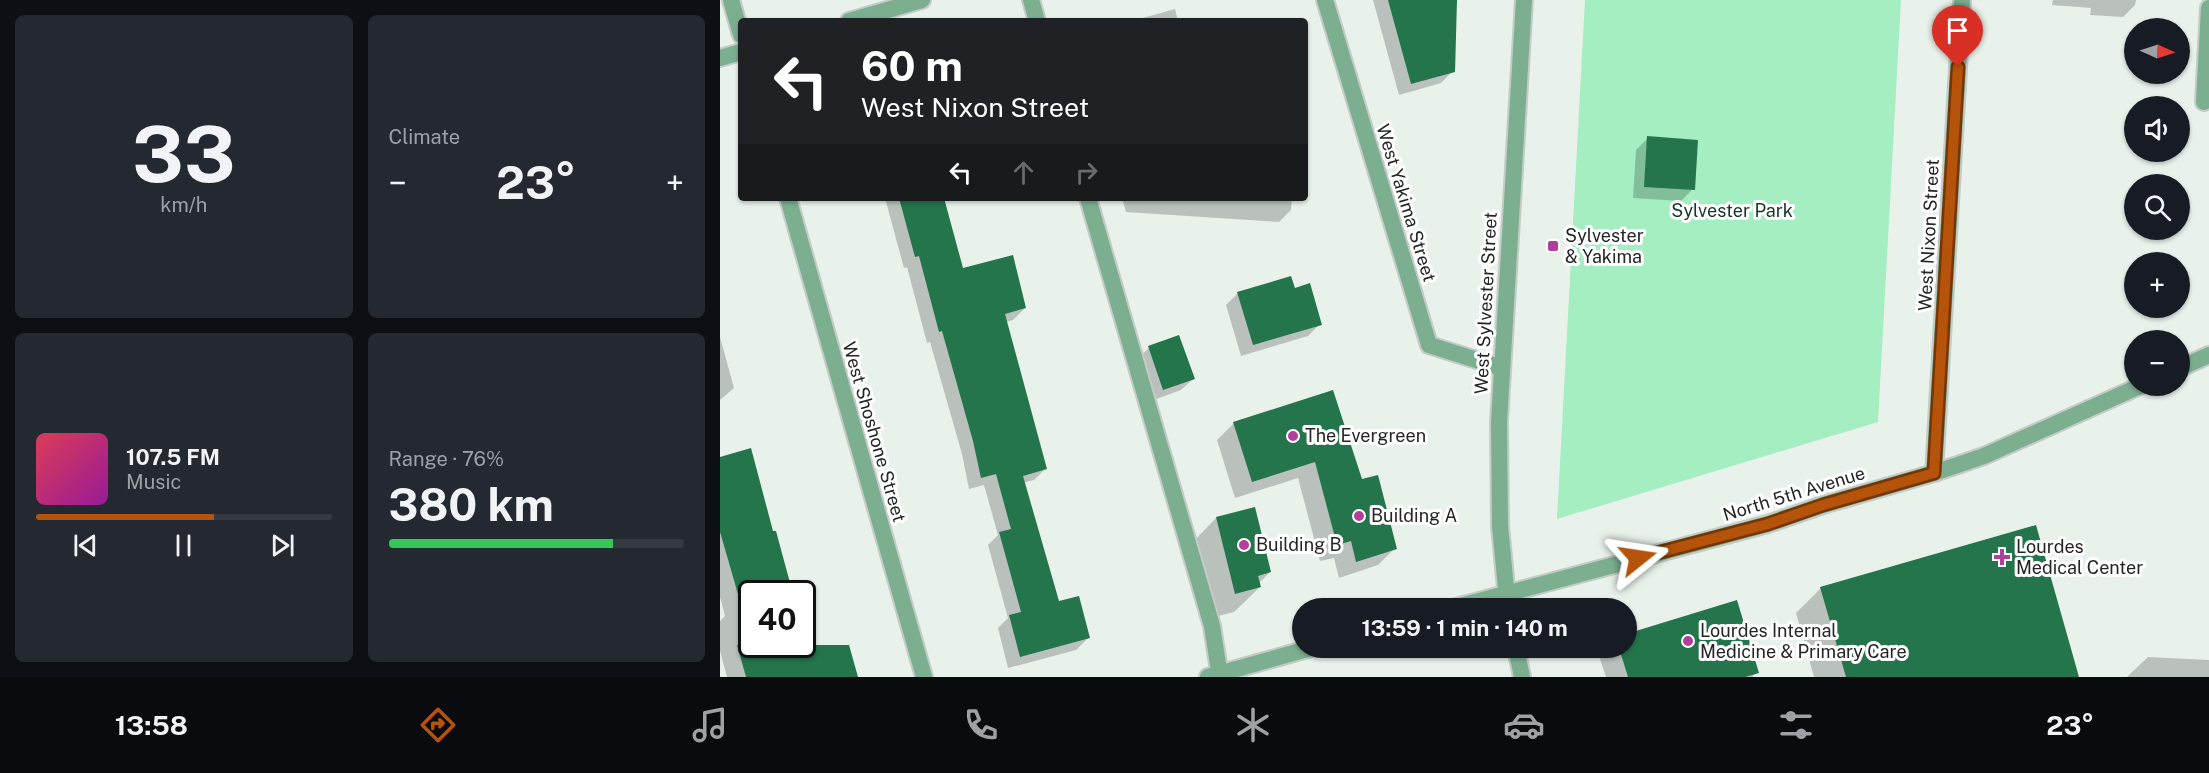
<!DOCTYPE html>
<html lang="en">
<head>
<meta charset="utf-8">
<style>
  body { margin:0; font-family:"Public Sans",sans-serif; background:#242831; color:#f1f3f6; height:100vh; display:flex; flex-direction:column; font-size:22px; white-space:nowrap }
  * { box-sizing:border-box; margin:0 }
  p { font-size:20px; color:#9ea1a6 }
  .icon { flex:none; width:33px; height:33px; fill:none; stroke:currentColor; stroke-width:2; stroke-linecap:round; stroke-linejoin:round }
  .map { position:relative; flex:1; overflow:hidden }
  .details { display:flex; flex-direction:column; gap:15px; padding:15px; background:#0d0f14; width:720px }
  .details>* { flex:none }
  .top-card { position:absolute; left:18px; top:18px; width:570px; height:183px; border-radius:6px; box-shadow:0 2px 4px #0004; background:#202124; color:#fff; overflow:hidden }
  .needle { width:39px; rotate:93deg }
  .fabs { position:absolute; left:1404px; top:18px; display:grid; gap:12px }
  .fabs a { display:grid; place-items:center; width:66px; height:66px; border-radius:50%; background:#171b24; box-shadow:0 2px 4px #0004; font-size:30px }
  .speed { position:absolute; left:18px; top:580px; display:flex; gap:12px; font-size:30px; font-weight:700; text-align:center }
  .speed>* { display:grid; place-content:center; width:78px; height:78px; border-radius:50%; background:#171b24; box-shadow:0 2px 4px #0004; line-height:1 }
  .speed .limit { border:3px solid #111; border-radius:9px; background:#fff; color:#111 }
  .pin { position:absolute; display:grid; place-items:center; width:51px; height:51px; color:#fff; margin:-62px -26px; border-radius:50% 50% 50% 0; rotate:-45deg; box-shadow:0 0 6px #0007 }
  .pin .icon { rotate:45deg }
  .me { position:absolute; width:66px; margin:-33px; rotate:75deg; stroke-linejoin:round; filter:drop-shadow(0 0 4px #0008) }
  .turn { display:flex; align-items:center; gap:21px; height:126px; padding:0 24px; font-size:27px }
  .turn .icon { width:78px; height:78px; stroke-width:2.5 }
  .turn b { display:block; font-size:42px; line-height:51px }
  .lanes { display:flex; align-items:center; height:57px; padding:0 24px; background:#0003; justify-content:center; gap:30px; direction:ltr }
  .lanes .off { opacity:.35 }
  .big { font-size:45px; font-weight:700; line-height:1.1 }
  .details .tile { flex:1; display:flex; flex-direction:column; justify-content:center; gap:9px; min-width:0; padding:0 21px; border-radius:9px; background:#242831 }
  .details .dial { align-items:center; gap:0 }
  .dial b { font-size:78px; line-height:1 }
  .song { display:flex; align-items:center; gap:18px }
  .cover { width:72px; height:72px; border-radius:9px; background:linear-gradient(135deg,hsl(350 70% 55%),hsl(300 70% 35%)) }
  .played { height:6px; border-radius:3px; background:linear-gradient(90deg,#b45309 60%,#363941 60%) }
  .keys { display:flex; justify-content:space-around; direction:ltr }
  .heat { display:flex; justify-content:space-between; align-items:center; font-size:33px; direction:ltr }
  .charge { height:9px; border-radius:4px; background:linear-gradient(90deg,#34c759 76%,#363941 0) }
  .details .tiles { flex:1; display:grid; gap:15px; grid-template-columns:repeat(2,1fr) }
  .trip { position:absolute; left:572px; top:598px; width:345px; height:60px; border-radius:30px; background:#171b24; box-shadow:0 2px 4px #0004; font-weight:700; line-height:60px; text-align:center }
  .dock { display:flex; height:96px; justify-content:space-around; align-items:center; background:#090b0e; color:#9ea1a6 }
  .dock .icon { width:42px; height:42px }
  .dock .current { color:#b45309 }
  .dock b { font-size:27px; color:#f1f3f6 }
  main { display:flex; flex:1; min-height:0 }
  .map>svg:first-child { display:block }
  .green { fill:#a4eec2 }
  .shadow { fill:#0003 }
  .building { fill:#24744c }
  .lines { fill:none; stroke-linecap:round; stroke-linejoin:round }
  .service-casing { stroke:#c5ccc7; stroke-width:20 }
  .minor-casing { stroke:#c5ccc7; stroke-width:20 }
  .tertiary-casing { stroke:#c5ccc7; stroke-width:20 }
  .service { stroke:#7baf90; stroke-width:16 }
  .minor { stroke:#7baf90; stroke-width:16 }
  .tertiary { stroke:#7baf90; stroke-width:16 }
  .route-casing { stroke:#753606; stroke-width:15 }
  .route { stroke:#b45309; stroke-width:10 }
  .poi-dot { fill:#b23f99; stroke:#fff; stroke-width:2 }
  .labels { text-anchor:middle; stroke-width:6; stroke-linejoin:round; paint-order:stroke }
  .street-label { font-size:18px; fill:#232624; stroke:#fff }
  .park-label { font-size:18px; fill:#153624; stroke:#fff }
  .poi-label { font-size:18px; fill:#232624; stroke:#fff; text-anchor:start }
</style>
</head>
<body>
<main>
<section class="details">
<div class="tiles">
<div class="tile dial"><b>33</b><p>km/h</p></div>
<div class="tile"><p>Climate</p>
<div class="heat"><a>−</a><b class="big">23°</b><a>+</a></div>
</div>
<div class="tile">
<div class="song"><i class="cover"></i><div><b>107.5 FM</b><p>Music</p></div></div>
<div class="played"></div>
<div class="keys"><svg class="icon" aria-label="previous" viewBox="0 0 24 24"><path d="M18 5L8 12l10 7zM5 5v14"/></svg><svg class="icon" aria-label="pause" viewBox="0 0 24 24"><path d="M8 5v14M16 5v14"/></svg><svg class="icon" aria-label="next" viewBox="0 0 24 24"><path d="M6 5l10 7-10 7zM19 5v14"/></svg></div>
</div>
<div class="tile"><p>Range · 76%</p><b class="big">380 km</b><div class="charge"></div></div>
</div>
</section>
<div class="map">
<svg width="1489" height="677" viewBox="0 0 1489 677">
  <rect width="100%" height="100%" fill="#e9f1eb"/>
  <polygon class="green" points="865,0 1181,0 1158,422 837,519"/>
  <g class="shadow">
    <polygon points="653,0 736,0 733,71 721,83 679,95"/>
    <polygon points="1333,0 1416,0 1415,5 1403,17 1370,15 1371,8 1332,5"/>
    <polygon points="455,9 458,21 412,21"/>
    <polygon points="928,138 973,189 961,201 913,198 916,150"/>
    <polygon points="165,198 222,198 242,270 305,308 293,320 286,322 326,468 314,480 303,483 338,603 368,638 356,650 288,668 278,628 288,618 268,545 278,535 264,485 249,489 242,454 210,342 207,343 187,267 184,268"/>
    <polygon points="402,198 572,198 571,210 559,222 406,212"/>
    <polygon points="573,290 600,324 588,336 521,356 506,305 518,293"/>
    <polygon points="0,337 14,388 0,400"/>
    <polygon points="429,348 473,379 461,390 431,401 417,359"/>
    <polygon points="514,423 641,481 675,548 658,565 619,578 614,558 600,561 578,478 515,498 497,440"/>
    <polygon points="0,458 70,594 32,594 32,645 82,645 82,635 89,655 127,645 136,677 7,677 0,651 0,621 5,616 0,597"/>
    <polygon points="496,518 550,572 539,583 540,587 514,612 490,618 471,544"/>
    <polygon points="1315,527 1358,677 1094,677 1076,613 1101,588"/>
    <polygon points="906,636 1037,672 1032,677 886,677 879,656 887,648 906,648"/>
    <polygon points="1428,657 1489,660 1489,677 1407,677"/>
  </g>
  <g class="building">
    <polygon points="668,0 737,0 735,72 691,84"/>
    <polygon points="927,136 978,140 975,190 924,187"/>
    <polygon points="179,198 224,198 243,268 293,255 306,308 285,314 327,469 303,476 339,601 359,596 370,638 300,657 289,615 301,612 279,532 291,529 276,474 261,478 253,441 222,331 219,332 199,256 195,257"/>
    <polygon points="571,276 575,288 590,283 602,325 533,345 517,292"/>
    <polygon points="459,335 475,379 443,390 428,346"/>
    <polygon points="613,390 642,479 658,475 677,549 636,562 631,541 617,545 595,462 532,482 513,422"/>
    <polygon points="31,448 53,531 56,531 73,594 18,594 0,532 0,457"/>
    <polygon points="535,507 551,572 538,576 541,587 515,594 496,517"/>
    <polygon points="1316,525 1359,677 1126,677 1100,587"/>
    <polygon points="1017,600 1039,673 1025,677 908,677 899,648 906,648 906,634"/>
    <polygon points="17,645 129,645 138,677 26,677"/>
  </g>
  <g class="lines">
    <defs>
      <g id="service">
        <polyline points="311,0 317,21"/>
        <polyline points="1484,102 1489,8"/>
        <polyline points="368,198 492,626 500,677"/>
      </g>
      <g id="minor">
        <polyline points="11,0 21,35"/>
        <polyline points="605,0 709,345 782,368"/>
        <polyline points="129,21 202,0"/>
        <polyline points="0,58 21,52"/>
        <polyline points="68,198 204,677"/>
        <polyline points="1214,473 1242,0"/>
      </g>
      <g id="tertiary">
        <polyline points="1460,368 1489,355"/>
        <polyline points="729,609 1048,524 1103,505 1214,473 1264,456 1420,386"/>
        <polyline points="788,609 780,526 779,422 804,0"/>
        <polyline points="796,648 802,677"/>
        <polyline points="488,677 591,648"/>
      </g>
    </defs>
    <use href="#service" class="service-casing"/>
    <use href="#minor" class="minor-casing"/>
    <use href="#tertiary" class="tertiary-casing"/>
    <use href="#service" class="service"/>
    <use href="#minor" class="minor"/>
    <use href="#tertiary" class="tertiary"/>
  </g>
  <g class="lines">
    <defs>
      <polyline id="route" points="918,558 1048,524 1103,505 1214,473 1238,67"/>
    </defs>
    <use href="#route" class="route-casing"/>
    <use href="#route" class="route"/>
  </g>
  <g class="poi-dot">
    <rect x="827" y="240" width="12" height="12" rx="3"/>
    <circle cx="573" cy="436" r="6"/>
    <circle cx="639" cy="516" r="6"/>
    <circle cx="524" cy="545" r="6"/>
    <path d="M1279 548h6v6h6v6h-6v6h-6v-6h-6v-6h6z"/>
    <circle cx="968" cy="641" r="6"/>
  </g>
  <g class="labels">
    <g class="street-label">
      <text transform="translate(686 203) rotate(73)" y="6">West Yakima Street</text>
      <text transform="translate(1209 235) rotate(-87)" y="6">West Nixon Street</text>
      <text transform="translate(766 303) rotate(-87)" y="6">West Sylvester Street</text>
      <text transform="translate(154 432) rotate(74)" y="6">West Shoshone Street</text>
      <text transform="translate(1074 494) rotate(-17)" y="6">North 5th Avenue</text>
    </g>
    <g class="park-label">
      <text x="1012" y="217">Sylvester Park</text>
    </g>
    <g class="poi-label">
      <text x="845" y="242">Sylvester<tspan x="845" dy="21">&amp; Yakima</tspan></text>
      <text x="585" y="442">The Evergreen</text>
      <text x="651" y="522">Building A</text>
      <text x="536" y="551">Building B</text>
      <text x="1296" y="553">Lourdes<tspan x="1296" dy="21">Medical Center</tspan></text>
      <text x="980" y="637">Lourdes Internal<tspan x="980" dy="21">Medicine &amp; Primary Care</tspan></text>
    </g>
  </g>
</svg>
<div class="fabs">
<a><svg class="needle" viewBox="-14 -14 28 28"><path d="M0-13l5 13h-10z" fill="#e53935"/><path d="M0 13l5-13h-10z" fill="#9ea1a6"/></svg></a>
<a><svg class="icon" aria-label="sound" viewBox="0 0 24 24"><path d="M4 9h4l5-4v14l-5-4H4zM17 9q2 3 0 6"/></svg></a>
<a><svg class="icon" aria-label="search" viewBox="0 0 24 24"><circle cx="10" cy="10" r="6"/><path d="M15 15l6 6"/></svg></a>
<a>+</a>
<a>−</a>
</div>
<div class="speed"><div class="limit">40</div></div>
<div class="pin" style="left:1238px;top:67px;background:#d93025"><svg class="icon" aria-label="arrive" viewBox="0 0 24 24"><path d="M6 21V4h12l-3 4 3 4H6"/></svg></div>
<svg class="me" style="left:918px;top:558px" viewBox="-20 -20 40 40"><path d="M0-17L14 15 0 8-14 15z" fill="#b45309" stroke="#fff" stroke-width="4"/></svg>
<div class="trip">13:59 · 1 min · 140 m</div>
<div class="top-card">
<div class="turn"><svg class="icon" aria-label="left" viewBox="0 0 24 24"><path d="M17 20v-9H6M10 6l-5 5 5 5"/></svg><div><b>60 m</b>West Nixon Street</div></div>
<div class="lanes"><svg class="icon" aria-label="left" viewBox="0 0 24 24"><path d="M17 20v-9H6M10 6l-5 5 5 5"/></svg><svg class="icon off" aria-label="ahead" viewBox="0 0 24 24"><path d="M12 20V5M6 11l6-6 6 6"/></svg><svg class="icon off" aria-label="right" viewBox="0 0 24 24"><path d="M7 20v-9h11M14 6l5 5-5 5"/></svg></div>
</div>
</div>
</main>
<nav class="dock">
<b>13:58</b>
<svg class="icon current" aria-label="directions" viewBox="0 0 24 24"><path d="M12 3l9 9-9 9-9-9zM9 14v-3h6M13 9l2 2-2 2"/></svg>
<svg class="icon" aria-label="music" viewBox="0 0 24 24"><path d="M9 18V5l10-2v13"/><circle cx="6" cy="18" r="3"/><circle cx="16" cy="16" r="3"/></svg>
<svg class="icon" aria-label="phone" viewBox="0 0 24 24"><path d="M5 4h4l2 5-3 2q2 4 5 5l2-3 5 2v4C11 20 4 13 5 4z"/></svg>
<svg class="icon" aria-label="climate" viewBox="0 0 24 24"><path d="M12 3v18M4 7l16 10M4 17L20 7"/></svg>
<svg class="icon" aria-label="car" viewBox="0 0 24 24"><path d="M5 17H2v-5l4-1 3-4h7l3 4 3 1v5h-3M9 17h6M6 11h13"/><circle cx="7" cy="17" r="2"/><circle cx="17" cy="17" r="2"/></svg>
<svg class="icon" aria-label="filters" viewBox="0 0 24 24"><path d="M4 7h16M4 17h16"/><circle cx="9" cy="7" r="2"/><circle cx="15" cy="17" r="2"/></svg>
<b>23°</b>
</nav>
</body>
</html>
